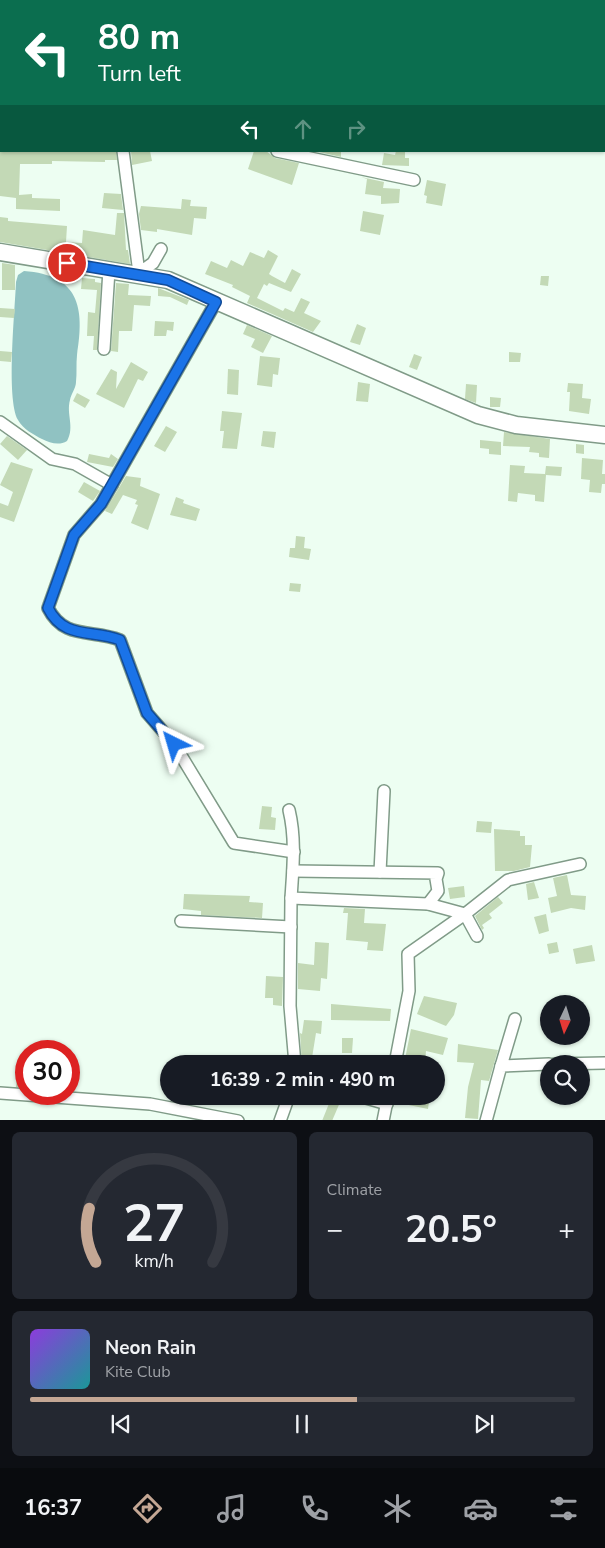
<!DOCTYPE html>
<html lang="en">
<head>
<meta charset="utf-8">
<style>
  body { margin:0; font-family:"Nunito Sans",sans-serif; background:#242831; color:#f1f3f6; height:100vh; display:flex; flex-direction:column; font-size:19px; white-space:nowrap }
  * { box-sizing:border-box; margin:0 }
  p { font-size:16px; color:#9ea1a6 }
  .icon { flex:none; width:28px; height:28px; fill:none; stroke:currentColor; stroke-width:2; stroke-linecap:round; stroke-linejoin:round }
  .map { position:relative; height:1120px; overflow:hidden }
  .details { display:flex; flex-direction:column; gap:12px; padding:12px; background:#0d0f14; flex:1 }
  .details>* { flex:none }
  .banner { position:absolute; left:0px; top:0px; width:605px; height:152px; box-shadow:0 1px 4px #0004; background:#0b6e4f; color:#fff; overflow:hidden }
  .needle { width:32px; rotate:184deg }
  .buttons { position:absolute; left:540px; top:995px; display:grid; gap:10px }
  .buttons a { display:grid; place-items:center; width:50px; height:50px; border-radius:50%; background:#171b24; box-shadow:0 1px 4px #0004; font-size:25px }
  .speed { position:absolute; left:15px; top:1040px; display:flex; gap:10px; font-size:25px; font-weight:700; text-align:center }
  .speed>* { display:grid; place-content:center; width:65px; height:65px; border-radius:50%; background:#171b24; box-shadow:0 1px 4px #0004; line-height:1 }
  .speed .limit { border:8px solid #d22; background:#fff; color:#111 }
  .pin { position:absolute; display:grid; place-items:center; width:42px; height:42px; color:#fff; margin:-21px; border:2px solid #fff; border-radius:50%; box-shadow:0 1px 5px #0007 }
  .me { position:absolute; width:55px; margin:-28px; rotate:320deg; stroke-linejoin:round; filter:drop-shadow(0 0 4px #0008) }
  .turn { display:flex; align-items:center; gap:18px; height:105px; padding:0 15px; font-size:22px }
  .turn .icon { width:65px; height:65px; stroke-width:2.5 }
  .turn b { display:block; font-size:35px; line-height:42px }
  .lanes { display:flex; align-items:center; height:48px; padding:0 15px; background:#0003; justify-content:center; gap:25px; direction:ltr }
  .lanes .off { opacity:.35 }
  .big { font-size:38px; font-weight:700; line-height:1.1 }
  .details .widget { flex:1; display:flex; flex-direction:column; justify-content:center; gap:8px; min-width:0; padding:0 18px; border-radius:8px; background:#242831 }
  .details .dial { align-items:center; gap:0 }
  .dial svg { height:130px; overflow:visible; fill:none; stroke:#363941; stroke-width:7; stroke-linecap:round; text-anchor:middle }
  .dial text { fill:#f1f3f6; stroke:none }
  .song { display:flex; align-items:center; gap:15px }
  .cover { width:60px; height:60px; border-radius:8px; background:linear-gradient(135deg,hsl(270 70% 55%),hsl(180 70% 35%)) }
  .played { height:5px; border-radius:2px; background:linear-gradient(90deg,#c4a794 60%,#363941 60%) }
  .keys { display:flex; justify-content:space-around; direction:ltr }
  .heat { display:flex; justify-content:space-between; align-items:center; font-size:28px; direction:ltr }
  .details .tiles { flex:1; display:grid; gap:12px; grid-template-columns:1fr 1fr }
  .widget:last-child { grid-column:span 2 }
  .trip { position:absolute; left:160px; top:1055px; width:285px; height:50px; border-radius:25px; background:#171b24; box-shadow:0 1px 4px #0004; font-weight:700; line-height:50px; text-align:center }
  .tab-bar { display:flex; height:80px; justify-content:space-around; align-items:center; background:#090b0e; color:#9ea1a6 }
  .tab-bar .icon { width:35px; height:35px }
  .tab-bar .selected { color:#c4a794 }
  .tab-bar b { font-size:22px; color:#f1f3f6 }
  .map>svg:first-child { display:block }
  .water { fill:#90c2c2 }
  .building { fill:#c3d9b6 }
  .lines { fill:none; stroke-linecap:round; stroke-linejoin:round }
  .street-casing { stroke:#809b88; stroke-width:14 }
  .secondary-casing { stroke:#809b88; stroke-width:19 }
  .street { stroke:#fff; stroke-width:11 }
  .secondary { stroke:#fff; stroke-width:16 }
  .route-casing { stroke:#114b97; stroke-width:12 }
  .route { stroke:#1a73e8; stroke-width:9 }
</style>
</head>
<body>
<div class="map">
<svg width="605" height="1121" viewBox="0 0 605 1121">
  <rect width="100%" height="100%" fill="#edfef2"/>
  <path class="water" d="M24,271C79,275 85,307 77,355C76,364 77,373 76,382C76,388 71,394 70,400C66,414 75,427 67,441C59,446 50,443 42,439C34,435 23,429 18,420C6,398 15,311 16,282L18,275Z"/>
  <g class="building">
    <polygon points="0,151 116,151 117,160 105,160 105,162 52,161 52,164 20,164 19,195 32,194 32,198 60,199 60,211 16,209 16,198 0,196"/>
    <polygon points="131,151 150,151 152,161 132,165"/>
    <polygon points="254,151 266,151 275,158 299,163 292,185 248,169"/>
    <polygon points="315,151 341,152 341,157"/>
    <polygon points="396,151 405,151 405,158 409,158 409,166 382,165 384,153 395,155"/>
    <polygon points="361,177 384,182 383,188 400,189 399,203 381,204 381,196 365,194 367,179"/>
    <polygon points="427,180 446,184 442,206 426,203 427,196 424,195"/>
    <polygon points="104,193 121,194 123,210 102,208"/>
    <polygon points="182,199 191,200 190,206 207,207 206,219 194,218 192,235 157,229 157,232 141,230 139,214 141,206 181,209"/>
    <polygon points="363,211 384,215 380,235 360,231"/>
    <polygon points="117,213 124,213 126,250 128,250 130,264 0,242 0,217 8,218 8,221 67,226 66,242 82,243 83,230 115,235"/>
    <polygon points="268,250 278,256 269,274 272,276 285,283 292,269 301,274 291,292 269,283 267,286 264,284 257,298 283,311 285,308 294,312 301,298 310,302 304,313 321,321 313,332 247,303 250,296 232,287 233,285 205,274 211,261 227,268 231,260 243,266 250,252 264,258"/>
    <polygon points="2,263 15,265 15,290 2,290"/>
    <polygon points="541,276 549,276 548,286 540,285"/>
    <polygon points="82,278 95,279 95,282 101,283 97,350 93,350 94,336 87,336 88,312 95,313 97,290 81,289"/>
    <polygon points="116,283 129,284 128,295 151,296 150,306 134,305 132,331 119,331 118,352 111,351"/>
    <polygon points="158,288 189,300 187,305 170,297 158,296"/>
    <polygon points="0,308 15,309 14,318 0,317"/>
    <polygon points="155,321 174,322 173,331 167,330 166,336 154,336"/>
    <polygon points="357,324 366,328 360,345 350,342"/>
    <polygon points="247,325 272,336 263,353 251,347 255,339 243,334"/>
    <polygon points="0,351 12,352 11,362 0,361"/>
    <polygon points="509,352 521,353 520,362 509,362"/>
    <polygon points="414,354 422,357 417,370 409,367"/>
    <polygon points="260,356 280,358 278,375 273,374 272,387 257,385"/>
    <polygon points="131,362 148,372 143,381 138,379 124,408 96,394 111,369 117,372 116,389"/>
    <polygon points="228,369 239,370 238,395 227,394"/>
    <polygon points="358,382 370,384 368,402 356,401"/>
    <polygon points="568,383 583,384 582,398 591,399 589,414 569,411 570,392 567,392"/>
    <polygon points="466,384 477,385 476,403 465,399"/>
    <polygon points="77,393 90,400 85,408 73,401"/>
    <polygon points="490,397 501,398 500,407 490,407"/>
    <polygon points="222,411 242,413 237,449 222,448 224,431 220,431"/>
    <polygon points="166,426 177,432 165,452 154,446"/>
    <polygon points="263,431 276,432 274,448 261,446"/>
    <polygon points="504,432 550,439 549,458 539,457 539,453 529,452 530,447 503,446"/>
    <polygon points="7,436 27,450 18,460 0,444"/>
    <polygon points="480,440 501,442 501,455 489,454 489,449 480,448"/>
    <polygon points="576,444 584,445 584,454 576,453"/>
    <polygon points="89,454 109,458 111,454 118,459 113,467 87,462"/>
    <polygon points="582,458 603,460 602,474 605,474 605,484 602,484 601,493 589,492 590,480 581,479"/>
    <polygon points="11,462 33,469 14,522 0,517 0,503 8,506 13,492 0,485"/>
    <polygon points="510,465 525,466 524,473 545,474 546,466 562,467 561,476 546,475 544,502 535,501 535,495 518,493 517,502 508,501"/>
    <polygon points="126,476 141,478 140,486 160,494 148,530 131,523 138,505 135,504 137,500 123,495 112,514 105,511"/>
    <polygon points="84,482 100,491 93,501 78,492"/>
    <polygon points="176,497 184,500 183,503 200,509 196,521 170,515"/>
    <polygon points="296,536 305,537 304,548 311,549 309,560 289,557 290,548 295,548"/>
    <polygon points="290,583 301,584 300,592 289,591"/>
    <polygon points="262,806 272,807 271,817 276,818 275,830 259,829"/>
    <polygon points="477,821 492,822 491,833 476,832"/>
    <polygon points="494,829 520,831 520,836 525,836 525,845 532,845 530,867 514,871 495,871"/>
    <polygon points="567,875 571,895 586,896 585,910 571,908 551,913 548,898 557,896 553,878"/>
    <polygon points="534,882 539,898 528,900 526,884"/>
    <polygon points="464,886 465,897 450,899 448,888"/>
    <polygon points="184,894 250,896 249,902 263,903 262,918 201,915 201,911 183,909"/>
    <polygon points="498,897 503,903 489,914 492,918 482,925 484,928 482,930 475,916"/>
    <polygon points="344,908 365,909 364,923 386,924 383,951 367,950 368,942 346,940 348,913 343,913"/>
    <polygon points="546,914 549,931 539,934 534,917"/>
    <polygon points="315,942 329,943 327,979 321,978 320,991 298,989 298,963 314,965"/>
    <polygon points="557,942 559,952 549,954 547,944"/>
    <polygon points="592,945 595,961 576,964 573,949"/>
    <polygon points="266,976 283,977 282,1006 273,1005 273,998 265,998"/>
    <polygon points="424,996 457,1003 454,1015 446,1026 417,1014"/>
    <polygon points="331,1004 391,1009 390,1021 331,1020"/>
    <polygon points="304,1020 322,1021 321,1034 316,1033 311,1064 302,1064 300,1033 302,1034"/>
    <polygon points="411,1029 448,1038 443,1055 426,1051 425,1063 404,1064"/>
    <polygon points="342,1038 353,1038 352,1053 342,1053"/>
    <polygon points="458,1044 498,1050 489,1081 481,1080 478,1119 465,1118 468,1087 474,1063 457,1062"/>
    <polygon points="17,1074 26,1075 26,1087 16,1087"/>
    <polygon points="332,1096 341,1100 332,1121 322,1121"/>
    <polygon points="395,1096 429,1102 428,1109 394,1102"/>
  </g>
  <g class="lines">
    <defs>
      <g id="street">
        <polyline points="80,0 81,1"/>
        <polyline points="123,151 139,273 153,263 161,249"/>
        <polyline points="277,151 414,180"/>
        <path d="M216,302L101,504L74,535L48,608C64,640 92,629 120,640L147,713L174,744L234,843L294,852"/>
        <polyline points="104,349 109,270"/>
        <polyline points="0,422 52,459 75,464 112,485"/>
        <path d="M289,810C296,839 293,868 291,898L428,904L465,914L477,936"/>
        <polyline points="293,871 438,873 436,879 438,891 428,904"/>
        <polyline points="380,872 384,791"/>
        <polyline points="291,898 290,1006 295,1064"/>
        <polyline points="181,921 291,927"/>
        <polyline points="395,1064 409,991 408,954 465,914 508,880 580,864"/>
        <polyline points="555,1064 605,1063"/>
        <polyline points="501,1066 515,1019"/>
        <polyline points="0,1093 150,1104 238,1121"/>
        <polyline points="359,1096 387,1104"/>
        <polyline points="280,1121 289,1096"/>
        <polyline points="383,1121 388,1096"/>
        <polyline points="486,1121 501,1066 549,1064"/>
      </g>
      <polyline id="secondary" points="0,252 168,280 478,415 516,425 605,435"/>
    </defs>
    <use href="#street" class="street-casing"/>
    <use href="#secondary" class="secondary-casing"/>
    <use href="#street" class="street"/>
    <use href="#secondary" class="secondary"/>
  </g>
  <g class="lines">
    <defs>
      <path id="route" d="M67,263L168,280L216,302L101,504L74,535L48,608C64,640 92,629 120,640L147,713L174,744"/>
    </defs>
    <use href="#route" class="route-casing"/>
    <use href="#route" class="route"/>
  </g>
</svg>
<div class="buttons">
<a><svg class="needle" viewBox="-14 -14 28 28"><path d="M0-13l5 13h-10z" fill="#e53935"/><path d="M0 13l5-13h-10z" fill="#9ea1a6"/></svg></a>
<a><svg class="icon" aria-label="search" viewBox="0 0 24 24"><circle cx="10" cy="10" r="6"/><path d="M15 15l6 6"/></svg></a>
</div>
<div class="speed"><div class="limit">30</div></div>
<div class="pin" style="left:67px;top:263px;background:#d93025"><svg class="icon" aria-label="arrive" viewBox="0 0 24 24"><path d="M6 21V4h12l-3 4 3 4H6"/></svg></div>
<svg class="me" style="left:174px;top:744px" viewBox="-20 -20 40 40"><path d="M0-17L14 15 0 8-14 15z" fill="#1a73e8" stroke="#fff" stroke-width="4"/></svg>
<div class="trip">16:39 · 2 min · 490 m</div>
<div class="banner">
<div class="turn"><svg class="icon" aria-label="left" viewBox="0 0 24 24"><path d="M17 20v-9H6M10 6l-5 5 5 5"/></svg><div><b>80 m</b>Turn left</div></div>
<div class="lanes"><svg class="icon" aria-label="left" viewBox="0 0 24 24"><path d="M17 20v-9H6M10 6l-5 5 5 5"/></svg><svg class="icon off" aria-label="ahead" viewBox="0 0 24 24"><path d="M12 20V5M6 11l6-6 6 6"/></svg><svg class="icon off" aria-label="right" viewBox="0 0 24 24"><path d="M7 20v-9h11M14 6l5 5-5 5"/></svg></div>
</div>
</div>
<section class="details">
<div class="tiles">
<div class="widget dial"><svg viewBox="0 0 100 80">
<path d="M14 69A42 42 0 1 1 86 69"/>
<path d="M14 69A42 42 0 0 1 10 36" stroke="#c4a794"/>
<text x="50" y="56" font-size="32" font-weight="700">27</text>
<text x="50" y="72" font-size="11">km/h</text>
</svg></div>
<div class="widget"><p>Climate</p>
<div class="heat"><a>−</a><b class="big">20.5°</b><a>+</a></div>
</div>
<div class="widget">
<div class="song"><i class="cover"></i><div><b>Neon Rain</b><p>Kite Club</p></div></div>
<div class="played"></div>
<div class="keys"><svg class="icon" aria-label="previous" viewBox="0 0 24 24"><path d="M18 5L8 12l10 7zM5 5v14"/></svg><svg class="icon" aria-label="pause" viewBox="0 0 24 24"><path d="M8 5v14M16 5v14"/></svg><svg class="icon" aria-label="next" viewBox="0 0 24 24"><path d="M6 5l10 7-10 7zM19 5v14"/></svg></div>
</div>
</div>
</section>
<nav class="tab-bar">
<b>16:37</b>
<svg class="icon selected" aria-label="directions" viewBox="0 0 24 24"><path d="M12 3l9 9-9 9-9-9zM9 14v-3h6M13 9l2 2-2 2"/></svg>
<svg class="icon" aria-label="music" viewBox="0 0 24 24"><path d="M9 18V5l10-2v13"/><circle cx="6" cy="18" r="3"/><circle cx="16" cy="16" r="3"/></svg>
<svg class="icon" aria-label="phone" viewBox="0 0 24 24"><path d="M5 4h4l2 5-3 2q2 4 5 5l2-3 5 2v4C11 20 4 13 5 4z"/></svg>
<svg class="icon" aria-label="climate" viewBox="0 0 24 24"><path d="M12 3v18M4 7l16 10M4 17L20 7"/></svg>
<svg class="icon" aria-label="car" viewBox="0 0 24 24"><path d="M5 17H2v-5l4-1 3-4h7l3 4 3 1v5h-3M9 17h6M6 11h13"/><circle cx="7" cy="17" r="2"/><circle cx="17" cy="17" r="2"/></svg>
<svg class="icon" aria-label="filters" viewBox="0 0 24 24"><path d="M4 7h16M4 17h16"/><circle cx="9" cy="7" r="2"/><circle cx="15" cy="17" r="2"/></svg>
</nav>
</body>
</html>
